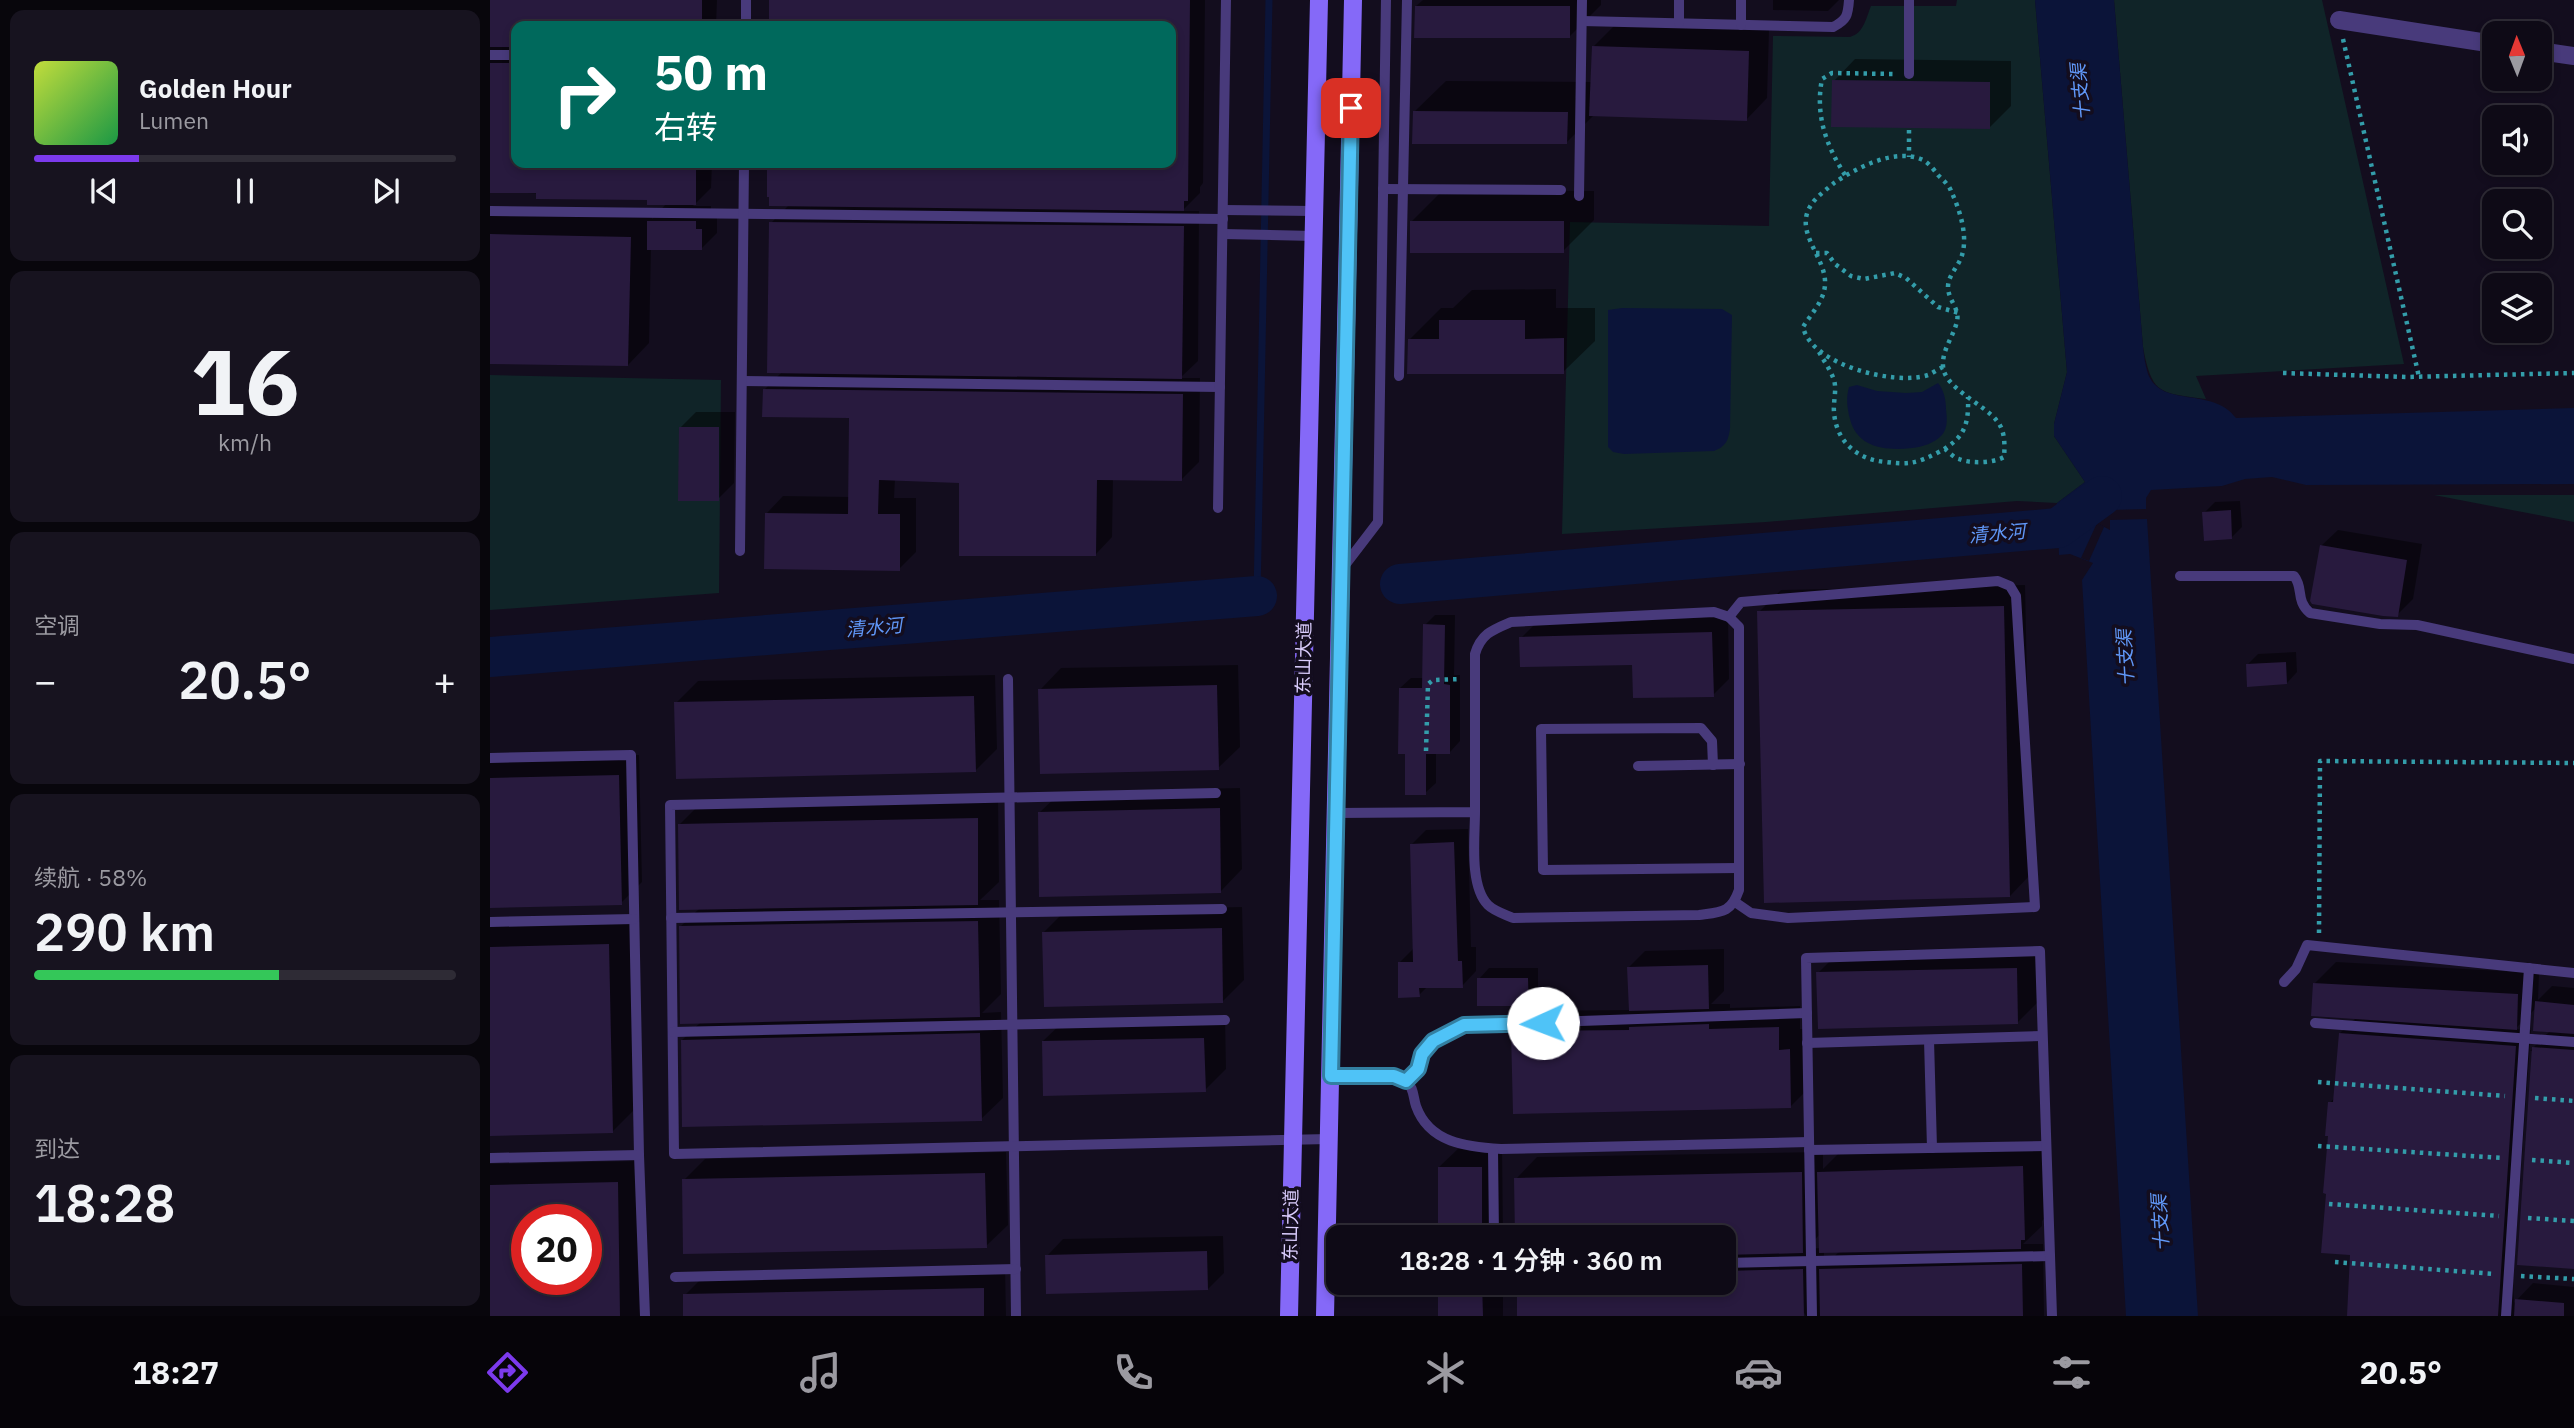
<!DOCTYPE html>
<html lang="zh">
<head>
<meta charset="utf-8">
<style>
  body { margin:0; font-family:"IBM Plex Sans","Noto Sans SC",sans-serif; background:#17131f; color:#f1f3f6; height:100vh; display:flex; flex-direction:column; font-size:26px; white-space:nowrap }
  * { box-sizing:border-box; margin:0 }
  p { font-size:23px; color:#9b9aa1 }
  .icon { flex:none; width:38px; height:38px; fill:none; stroke:currentColor; stroke-width:2; stroke-linecap:round; stroke-linejoin:round }
  .map { position:relative; flex:1; overflow:hidden }
  .side { display:flex; flex-direction:column; gap:10px; padding:10px; background:#08060c; width:490px }
  .side>* { flex:none }
  .hud { position:absolute; left:21px; top:21px; width:665px; height:147px; border-radius:14px; box-shadow:0 4px 10px #0003,0 0 0 2px #2e2b35; background:#00695c; color:#fff; overflow:hidden }
  .needle { width:46px; rotate:359deg }
  .buttons { position:absolute; left:1992px; top:21px; display:grid; gap:14px }
  .buttons a { display:grid; place-items:center; width:70px; height:70px; border-radius:14px; background:#0e0a16; box-shadow:0 4px 10px #0003,0 0 0 2px #2e2b35; font-size:35px }
  .speed { position:absolute; left:21px; top:1204px; display:flex; gap:14px; font-size:35px; font-weight:700; text-align:center }
  .speed>* { display:grid; place-content:center; width:91px; height:91px; border-radius:50%; background:#0e0a16; box-shadow:0 4px 10px #0003,0 0 0 2px #2e2b35; line-height:1 }
  .speed .limit { border:10px solid #d22; background:#fff; color:#111 }
  .pin { position:absolute; display:grid; place-items:center; width:60px; height:60px; color:#fff; margin:-30px; border-radius:14px; box-shadow:0 4px 10px #0006 }
  .me { position:absolute; width:77px; margin:-38px; rotate:268deg; stroke-linejoin:round; filter:drop-shadow(0 0 5px #0008) }
  .turn { display:flex; align-items:center; gap:24px; height:147px; padding:0 28px; font-size:32px }
  .turn .icon { width:91px; height:91px; stroke-width:2.5 }
  .turn b { display:block; font-size:49px; line-height:60px }
  .big { font-size:52px; font-weight:600; line-height:1.1 }
  .side .tile { flex:1; display:flex; flex-direction:column; justify-content:center; gap:10px; min-width:0; padding:0 24px; border-radius:14px; background:#17131f }
  .side .dial { align-items:center; gap:0 }
  .dial b { font-size:91px; line-height:1 }
  .song { display:flex; align-items:center; gap:21px }
  .cover { width:84px; height:84px; border-radius:10px; background:linear-gradient(135deg,hsl(70 70% 55%),hsl(140 70% 35%)) }
  .played { height:7px; border-radius:4px; background:linear-gradient(90deg,#7c3aed 25%,#2e2b35 25%) }
  .keys { display:flex; justify-content:space-around; direction:ltr }
  .heat { display:flex; justify-content:space-between; align-items:center; font-size:38px; direction:ltr }
  .charge { height:10px; border-radius:5px; background:linear-gradient(90deg,#34c759 58%,#2e2b35 0) }
  .trip { position:absolute; left:836px; top:1225px; width:410px; height:70px; border-radius:14px; background:#0e0a16; box-shadow:0 4px 10px #0003,0 0 0 2px #2e2b35; font-weight:600; line-height:70px; text-align:center }
  .menu { display:flex; height:112px; justify-content:space-around; align-items:center; background:#060409; color:#9b9aa1 }
  .menu .icon { width:49px; height:49px }
  .menu .selected { color:#7c3aed }
  .menu b { font-size:32px; color:#f1f3f6 }
  main { display:flex; flex:1; min-height:0 }
  .map>svg:first-child { display:block }
  .green { fill:#102428 }
  .water { fill:#0b1439 }
  .pier { fill:#130d1e }
  .shadow { fill:#0007; fill-rule:evenodd }
  .lines { fill:none; stroke-linecap:round; stroke-linejoin:round }
  .stream { stroke:#0b1439; stroke-width:7 }
  .river { stroke:#0b1439; stroke-width:40 }
  .building { fill:#281a3e; fill-rule:evenodd }
  .path { stroke:#339daa; stroke-width:4.5; stroke-dasharray:3.5 5; stroke-linecap:butt }
  .lane { stroke:#483a7b; stroke-width:10 }
  .street { stroke:#483a7b; stroke-width:18 }
  .secondary { stroke:#8569f8; stroke-width:18 }
  .route-casing { stroke:#337fa1; stroke-width:18 }
  .route { stroke:#4fc3f7; stroke-width:12 }
  .labels { text-anchor:middle; stroke-width:7; stroke-linejoin:round; paint-order:stroke }
  .street-label { font-size:18px; fill:#dacdfd; stroke:#130d1e }
  .water-label { font-size:19px; font-style:italic; fill:#6097f7; stroke:#130d1e }
</style>
</head>
<body>
<main>
<section class="side">
<div class="tile">
<div class="song"><i class="cover"></i><div><b>Golden Hour</b><p>Lumen</p></div></div>
<div class="played"></div>
<div class="keys"><svg class="icon" aria-label="previous" viewBox="0 0 24 24"><path d="M18 5L8 12l10 7zM5 5v14"/></svg><svg class="icon" aria-label="pause" viewBox="0 0 24 24"><path d="M8 5v14M16 5v14"/></svg><svg class="icon" aria-label="next" viewBox="0 0 24 24"><path d="M6 5l10 7-10 7zM19 5v14"/></svg></div>
</div>
<div class="tile dial"><b>16</b><p>km/h</p></div>
<div class="tile"><p>空调</p>
<div class="heat"><a>−</a><b class="big">20.5°</b><a>+</a></div>
</div>
<div class="tile"><p>续航 · 58%</p><b class="big">290 km</b><div class="charge"></div></div>
<div class="tile"><p>到达</p><b class="big">18:28</b></div>
</section>
<div class="map">
<svg width="2084" height="1316" viewBox="0 0 2084 1316">
  <rect width="100%" height="100%" fill="#130d1e"/>
  <g class="green">
    <path d="M1467,0H1545L1577,372L1564,424V436L1595,482L1567,503L1527,501L1276,522L1072,534L1080,222L1279,226L1283,36L1360,37C1374,33 1376,18 1381,6H1466Z"/>
    <path d="M1624,0H1832L1914,364L1706,376L1716,399C1670,393 1662,395 1653,347Z"/>
    <polygon points="0,375 231,380 229,593 0,610"/>
    <polygon points="1944,495 2084,495 2084,522"/>
  </g>
  <g class="water">
    <path d="M1545,0H1624L1653,347C1654,355 1655,365 1658,374C1672,409 1722,386 1746,418L2084,408V484L1816,485L1782,477L1755,479L1732,486L1661,490L1656,498V509L1620,510L1619,501L1597,518L1620,530V520L1657,519L1708,1316H1636L1592,580L1603,563L1580,554L1569,555L1567,503L1595,482L1564,436V424L1577,372Z"/>
    <path d="M1132,308L1232,309L1242,315L1240,429C1238,441 1236,446 1224,451L1134,454L1123,452L1118,447V310Z"/>
    <path d="M1448,383C1454,390 1456,400 1456,409C1457,418 1458,428 1452,435C1445,443 1432,447 1422,448C1396,451 1367,448 1360,419C1357,408 1356,397 1359,387L1367,385L1387,391L1416,393L1432,392Z"/>
  </g>
  <polygon class="pier" points="1607,523 1614,527 1599,561 1591,558"/>
  <g class="shadow">
    <polygon points="0,0 227,0 226,26 26,26 26,163 222,163 221,188 203,206 221,206 221,214 227,214 227,233 211,249 161,248 159,343 138,365 0,362 0,213 162,216 162,219 177,203 159,199 0,191"/>
    <polygon points="281,0 715,0 713,183 710,187 710,193 692,211 709,211 708,361 690,378 710,378 709,462 692,479 623,478 622,537 606,554 471,482 405,479 404,498 426,498 426,552 409,569 277,513 293,496 360,497 360,417 274,390 292,372 281,223 299,205 278,195 279,163 681,163 681,26 280,26"/>
    <polygon points="933,0 1111,0 1111,5 1080,36 926,6"/>
    <polygon points="1283,0 1349,0 1338,11 1283,10"/>
    <polygon points="1125,25 1279,30 1277,98 1256,120 1104,115 1077,142 924,112 956,81 1102,82 1103,47"/>
    <polygon points="1365,59 1521,61 1521,106 1499,128 1344,81"/>
    <polygon points="953,190 1104,191 1104,220 1073,251 922,221"/>
    <polygon points="1066,289 1066,308 1105,308 1105,341 1073,372 919,340 951,308 963,308 982,290"/>
    <polygon points="206,412 245,412 244,483 228,499 190,428"/>
    <polygon points="1750,501 1752,527 1741,538 1714,513 1725,502"/>
    <polygon points="1848,530 1932,544 1923,599 1907,615 1831,546"/>
    <polygon points="1535,585 1541,874 1520,896 1269,612 1291,590"/>
    <polygon points="945,615 965,615 964,675 970,675 970,741 960,752 946,752 946,783 935,793 917,753 910,688 921,678 934,678 935,625"/>
    <polygon points="1238,617 1239,679 1223,695 1143,663 1031,638 1047,622"/>
    <polygon points="1806,652 1807,672 1797,683 1757,665 1768,654"/>
    <polygon points="748,665 750,747 728,768 550,690 571,668"/>
    <polygon points="505,675 507,749 485,771 186,703 208,681"/>
    <polygon points="149,755 152,882 131,903 0,906 0,758"/>
    <polygon points="750,788 752,869 731,891 549,813 571,792"/>
    <polygon points="508,797 509,882 490,900 509,900 511,994 492,1013 511,1012 513,1098 491,1119 192,1040 211,1022 191,926 210,908 190,824 211,803"/>
    <polygon points="978,829 981,947 986,947 986,971 972,986 938,986 929,995 910,962 924,948 922,844 936,830"/>
    <polygon points="752,907 754,980 733,1001 554,932 575,911"/>
    <polygon points="140,923 144,1110 122,1132 0,1134 0,926"/>
    <polygon points="1547,947 1549,1001 1527,1023 1328,973 1350,951"/>
    <polygon points="1234,949 1234,991 1221,1004 1240,1004 1240,1008 1310,1006 1310,1029 1321,1029 1322,1085 1301,1106 1023,1032 1042,1013 1023,1014 1023,1004 989,979 999,968 1048,968 1048,1003 1040,1011 1140,1010 1139,967 1155,951"/>
    <polygon points="1846,962 2049,973 2048,1000 2062,986 2084,988 2084,1267 2043,1051 2040,1051 2060,1031 2046,1008 2025,1029 2041,1030 2023,1280 2024,1303 2043,1283 2084,1287 2084,1316 1858,1316 1862,1254 1838,1192 1840,1103 1845,1097 1850,1033 1866,1018 1824,984"/>
    <polygon points="735,1017 736,1069 715,1090 553,1041 575,1020"/>
    <polygon points="971,1146 1012,1146 1013,1237 950,1237 949,1167"/>
    <path d="M1554,1146L1556,1217L1552,1221V1226L1533,1244H1553L1554,1316H1316L1311,1308L1312,1316H1029L1028,1283H1234V1237H1027L1026,1179L1047,1157L1333,1152V1169L1351,1151ZM1330,1234L1331,1248L1316,1249ZM1334,1251H1350L1334,1266Z"/>
    <polygon points="516,1152 518,1225 496,1246 194,1180 215,1159"/>
    <path d="M149,1161L152,1316H0V1164ZM37,1220H96V1279H37Z"/>
    <polygon points="733,1236 734,1273 718,1289 557,1256 573,1239"/>
    <polygon points="515,1267 516,1316 195,1316 195,1295 216,1274"/>
    <rect x="950" y="1283" width="63" height="33"/>
  </g>
  <g class="lines">
    <polyline class="stream" points="767,596 779,0"/>
    <g class="river">
      <polyline points="910,584 1568,528 1612,496"/>
      <polyline points="0,657 767,596"/>
    </g>
  </g>
  <g class="building">
    <polygon points="0,0 212,0 212,26 26,26 26,47 0,47"/>
    <polygon points="279,0 700,0 698,201 694,201 694,211 279,206 279,197 277,197 277,163 681,163 681,26 279,26"/>
    <polygon points="925,6 1080,6 1080,38 924,38"/>
    <polygon points="1102,46 1259,51 1257,121 1099,116"/>
    <polygon points="0,63 26,63 26,163 206,163 206,205 157,205 157,200 46,199 46,193 0,193"/>
    <polygon points="1342,80 1500,82 1500,129 1341,127"/>
    <polygon points="923,111 1078,112 1077,144 922,144"/>
    <polygon points="157,221 206,221 206,229 212,229 212,250 157,250"/>
    <rect x="920" y="221" width="154" height="32"/>
    <polygon points="279,222 694,226 692,379 277,373"/>
    <polygon points="0,234 141,237 138,366 0,364"/>
    <polygon points="949,320 1035,320 1035,339 1074,338 1074,374 917,374 918,339 949,339"/>
    <polygon points="273,389 693,394 692,481 607,480 606,556 469,556 469,483 389,480 388,514 410,514 410,571 274,569 275,513 358,514 359,418 272,417"/>
    <polygon points="189,427 229,427 229,501 188,501"/>
    <polygon points="1741,510 1742,539 1714,541 1712,512"/>
    <polygon points="1830,545 1917,560 1908,617 1893,616 1822,604 1820,601"/>
    <polygon points="1514,606 1520,897 1274,903 1267,611"/>
    <polygon points="933,624 955,625 954,684 960,685 960,754 936,754 936,795 915,795 915,754 908,754 909,688 932,688"/>
    <polygon points="1222,632 1224,697 1143,698 1142,665 1030,667 1029,637"/>
    <polygon points="1796,662 1797,684 1757,687 1756,664"/>
    <polygon points="727,685 729,770 550,774 548,689"/>
    <polygon points="484,696 486,772 186,779 184,702"/>
    <polygon points="129,775 132,905 0,908 0,778"/>
    <polygon points="730,808 731,893 549,897 548,812"/>
    <polygon points="488,818 488,905 189,910 188,824"/>
    <polygon points="964,842 968,961 972,961 973,988 929,988 930,997 908,998 908,962 923,962 920,844"/>
    <polygon points="488,921 490,1017 190,1024 189,926"/>
    <polygon points="732,928 733,1003 554,1007 552,932"/>
    <polygon points="119,944 123,1133 0,1136 0,947"/>
    <polygon points="1218,965 1219,1009 1139,1011 1137,967"/>
    <polygon points="1527,968 1528,1024 1328,1029 1326,972"/>
    <polygon points="987,978 1038,978 1039,1015 1021,1015 1021,1006 987,1006"/>
    <polygon points="1823,983 2028,994 2027,1030 1821,1016"/>
    <polygon points="2045,1001 2084,1005 2084,1034 2043,1031"/>
    <polygon points="1219,1024 1219,1029 1289,1027 1289,1050 1300,1049 1301,1108 1023,1114 1021,1031 1139,1030 1139,1027"/>
    <polygon points="490,1033 492,1121 192,1127 191,1040"/>
    <polygon points="1849,1033 2026,1046 2008,1316 1857,1316 1860,1255 1831,1253 1836,1194 1833,1193 1838,1136 1835,1136 1838,1102 1843,1102"/>
    <polygon points="714,1038 716,1092 553,1096 552,1041"/>
    <polygon points="2042,1047 2084,1050 2084,1269 2027,1265"/>
    <polygon points="1533,1166 1535,1240 1531,1240 1531,1249 1329,1253 1327,1172"/>
    <rect x="948" y="1167" width="44" height="70"/>
    <polygon points="1312,1172 1313,1253 1234,1255 1234,1237 1025,1237 1024,1178"/>
    <polygon points="495,1173 497,1248 193,1254 192,1179"/>
    <path d="M128,1182L130,1316H0V1185ZM37,1220H96V1279H37Z"/>
    <polygon points="717,1251 718,1290 556,1294 555,1255"/>
    <polygon points="1532,1264 1533,1316 1330,1316 1329,1269"/>
    <polygon points="1313,1269 1314,1316 1027,1316 1027,1283 1234,1283 1234,1271"/>
    <polygon points="948,1283 992,1283 993,1316 948,1316"/>
    <polygon points="494,1288 494,1316 193,1316 193,1294"/>
    <polygon points="2025,1299 2074,1303 2074,1316 2024,1316"/>
  </g>
  <g class="lines">
    <g class="path">
      <polyline points="1853,39 1929,377"/>
      <polyline points="1419,130 1419,157"/>
      <path d="M1355,175C1336,145 1325,115 1332,79L1342,73L1404,74"/>
      <polyline points="1326,253 1337,253 1345,264 1361,276 1374,279 1405,273 1416,278 1448,307 1469,313"/>
      <path d="M1329,352C1334,361 1341,371 1344,380C1347,390 1343,402 1344,412C1346,442 1368,460 1396,462C1419,465 1427,463 1447,453C1474,439 1479,426 1478,397"/>
      <path d="M1453,367C1448,369 1443,373 1438,375C1405,386 1321,365 1313,327C1321,314 1334,301 1335,285C1337,257 1303,233 1321,205C1326,197 1337,189 1344,183C1366,168 1406,147 1433,160C1439,163 1444,170 1448,175C1453,180 1459,185 1461,191C1470,210 1479,238 1471,258C1467,268 1458,276 1458,287C1458,300 1470,309 1467,321C1464,336 1452,349 1453,366C1454,388 1494,404 1507,421C1515,430 1515,445 1514,457C1503,463 1481,464 1469,459C1464,458 1459,452 1455,449"/>
      <polyline points="1793,373 1916,377 2084,373"/>
      <polyline points="936,751 938,684 943,680 970,679"/>
      <polyline points="1829,933 1830,761 2084,763"/>
      <polyline points="1828,1082 2015,1096"/>
      <polyline points="2045,1098 2084,1101"/>
      <polyline points="1828,1146 2012,1158"/>
      <polyline points="2042,1160 2084,1163"/>
      <polyline points="1839,1204 2009,1216"/>
      <polyline points="2038,1218 2084,1221"/>
      <polyline points="1845,1262 2005,1274"/>
      <polyline points="2031,1276 2084,1279"/>
    </g>
    <g class="lane">
      <path d="M1092,21L1343,27C1357,20 1358,15 1359,0"/>
      <polyline points="1189,23 1189,0"/>
      <polyline points="1251,25 1251,0"/>
      <polyline points="256,26 256,0"/>
      <polyline points="0,55 26,55"/>
      <polyline points="1419,74 1419,0"/>
      <polyline points="893,189 1071,190"/>
      <polyline points="1089,196 1092,0"/>
      <polyline points="733,210 824,211"/>
      <polyline points="0,211 733,219"/>
      <polyline points="733,234 824,236"/>
      <polyline points="909,376 917,0"/>
      <polyline points="252,381 730,387"/>
      <polyline points="728,508 736,0"/>
      <polyline points="250,551 254,163"/>
      <polyline points="852,569 888,522 896,0"/>
      <path d="M1690,576H1804C1814,588 1805,600 1820,613L1890,624L1927,625L2084,659"/>
      <polyline points="1239,617 1251,602 1508,581 1520,586 1526,596 1545,907 1298,918 1261,913 1245,902"/>
      <polyline points="518,679 526,1316"/>
      <polyline points="0,758 141,755 149,1155 155,1316"/>
      <polyline points="1223,765 1222,741 1211,728 1051,729 1053,870 1249,868"/>
      <polyline points="1148,766 1250,764"/>
      <polyline points="726,793 180,805 184,1154 839,1139"/>
      <path d="M846,813L985,812V654C991,634 1002,630 1021,622L1224,612L1239,617L1249,627V890C1241,913 1232,912 1209,915L1023,918C1014,914 1004,911 998,905C979,886 985,837 985,812"/>
      <polyline points="181,918 732,909"/>
      <polyline points="0,922 144,919"/>
      <polyline points="1794,982 1806,969 1817,945 2084,973"/>
      <polyline points="1825,1023 2084,1042"/>
      <polyline points="183,1032 735,1020"/>
      <polyline points="1439,1040 1442,1148"/>
      <polyline points="1317,1043 1552,1036"/>
      <path d="M841,1076C857,1076 904,1071 916,1081C924,1087 923,1097 926,1106C939,1143 977,1147 1011,1149L1319,1142"/>
      <polyline points="916,1081 928,1069 932,1054 943,1041 974,1025 1317,1013"/>
      <polyline points="1003,1149 1004,1237"/>
      <polyline points="1319,1150 1556,1146"/>
      <polyline points="0,1158 149,1155"/>
      <polyline points="1234,1263 1560,1256"/>
      <polyline points="185,1277 526,1269"/>
      <polyline points="1322,1316 1316,958 1550,951 1562,1316"/>
      <polyline points="2016,1316 2039,968"/>
    </g>
    <g class="street">
      <polyline points="1849,20 2004,44"/>
      <polyline points="2049,51 2084,56"/>
    </g>
    <g class="secondary">
      <polyline points="799,1316 829,0"/>
      <polyline points="835,1316 863,0"/>
    </g>
  </g>
  <g class="lines">
    <defs>
      <polyline id="route" points="861,108 841,1076 904,1076 916,1081 928,1069 932,1054 943,1041 974,1025 1053,1023"/>
    </defs>
    <use href="#route" class="route-casing"/>
    <use href="#route" class="route"/>
  </g>
  <g class="labels">
    <g class="street-label">
      <text transform="translate(814 658) rotate(-89)" y="6">东山大道</text>
      <text transform="translate(801 1225) rotate(-89)" y="6">东山大道</text>
    </g>
    <g class="water-label">
      <text transform="translate(1590 92) rotate(-95)" y="7">十支渠</text>
      <text transform="translate(1507 533) rotate(-5)" y="7">清水河</text>
      <text transform="translate(384 627) rotate(-5)" y="7">清水河</text>
      <text transform="translate(1635 658) rotate(-93)" y="7">十支渠</text>
      <text transform="translate(1670 1223) rotate(-93)" y="7">十支渠</text>
    </g>
  </g>
</svg>
<div class="buttons">
<a><svg class="needle" viewBox="-14 -14 28 28"><path d="M0-13l5 13h-10z" fill="#e53935"/><path d="M0 13l5-13h-10z" fill="#9b9aa1"/></svg></a>
<a><svg class="icon" aria-label="sound" viewBox="0 0 24 24"><path d="M4 9h4l5-4v14l-5-4H4zM17 9q2 3 0 6"/></svg></a>
<a><svg class="icon" aria-label="search" viewBox="0 0 24 24"><circle cx="10" cy="10" r="6"/><path d="M15 15l6 6"/></svg></a>
<a><svg class="icon" aria-label="layers" viewBox="0 0 24 24"><path d="M12 4l9 5-9 5-9-5zM3 14l9 5 9-5"/></svg></a>
</div>
<div class="speed"><div class="limit">20</div></div>
<div class="pin" style="left:861px;top:108px;background:#d93025"><svg class="icon" aria-label="arrive" viewBox="0 0 24 24"><path d="M6 21V4h12l-3 4 3 4H6"/></svg></div>
<svg class="me" style="left:1053px;top:1023px" viewBox="-20 -20 40 40"><circle r="19" fill="#fff"/><path d="M0-13L10 11 0 6-10 11z" fill="#4fc3f7"/></svg>
<div class="trip">18:28 · 1 分钟 · 360 m</div>
<div class="hud">
<div class="turn"><svg class="icon" aria-label="right" viewBox="0 0 24 24"><path d="M7 20v-9h11M14 6l5 5-5 5"/></svg><div><b>50 m</b>右转</div></div>
</div>
</div>
</main>
<nav class="menu">
<b>18:27</b>
<svg class="icon selected" aria-label="directions" viewBox="0 0 24 24"><path d="M12 3l9 9-9 9-9-9zM9 14v-3h6M13 9l2 2-2 2"/></svg>
<svg class="icon" aria-label="music" viewBox="0 0 24 24"><path d="M9 18V5l10-2v13"/><circle cx="6" cy="18" r="3"/><circle cx="16" cy="16" r="3"/></svg>
<svg class="icon" aria-label="phone" viewBox="0 0 24 24"><path d="M5 4h4l2 5-3 2q2 4 5 5l2-3 5 2v4C11 20 4 13 5 4z"/></svg>
<svg class="icon" aria-label="climate" viewBox="0 0 24 24"><path d="M12 3v18M4 7l16 10M4 17L20 7"/></svg>
<svg class="icon" aria-label="car" viewBox="0 0 24 24"><path d="M5 17H2v-5l4-1 3-4h7l3 4 3 1v5h-3M9 17h6M6 11h13"/><circle cx="7" cy="17" r="2"/><circle cx="17" cy="17" r="2"/></svg>
<svg class="icon" aria-label="filters" viewBox="0 0 24 24"><path d="M4 7h16M4 17h16"/><circle cx="9" cy="7" r="2"/><circle cx="15" cy="17" r="2"/></svg>
<b>20.5°</b>
</nav>
</body>
</html>
